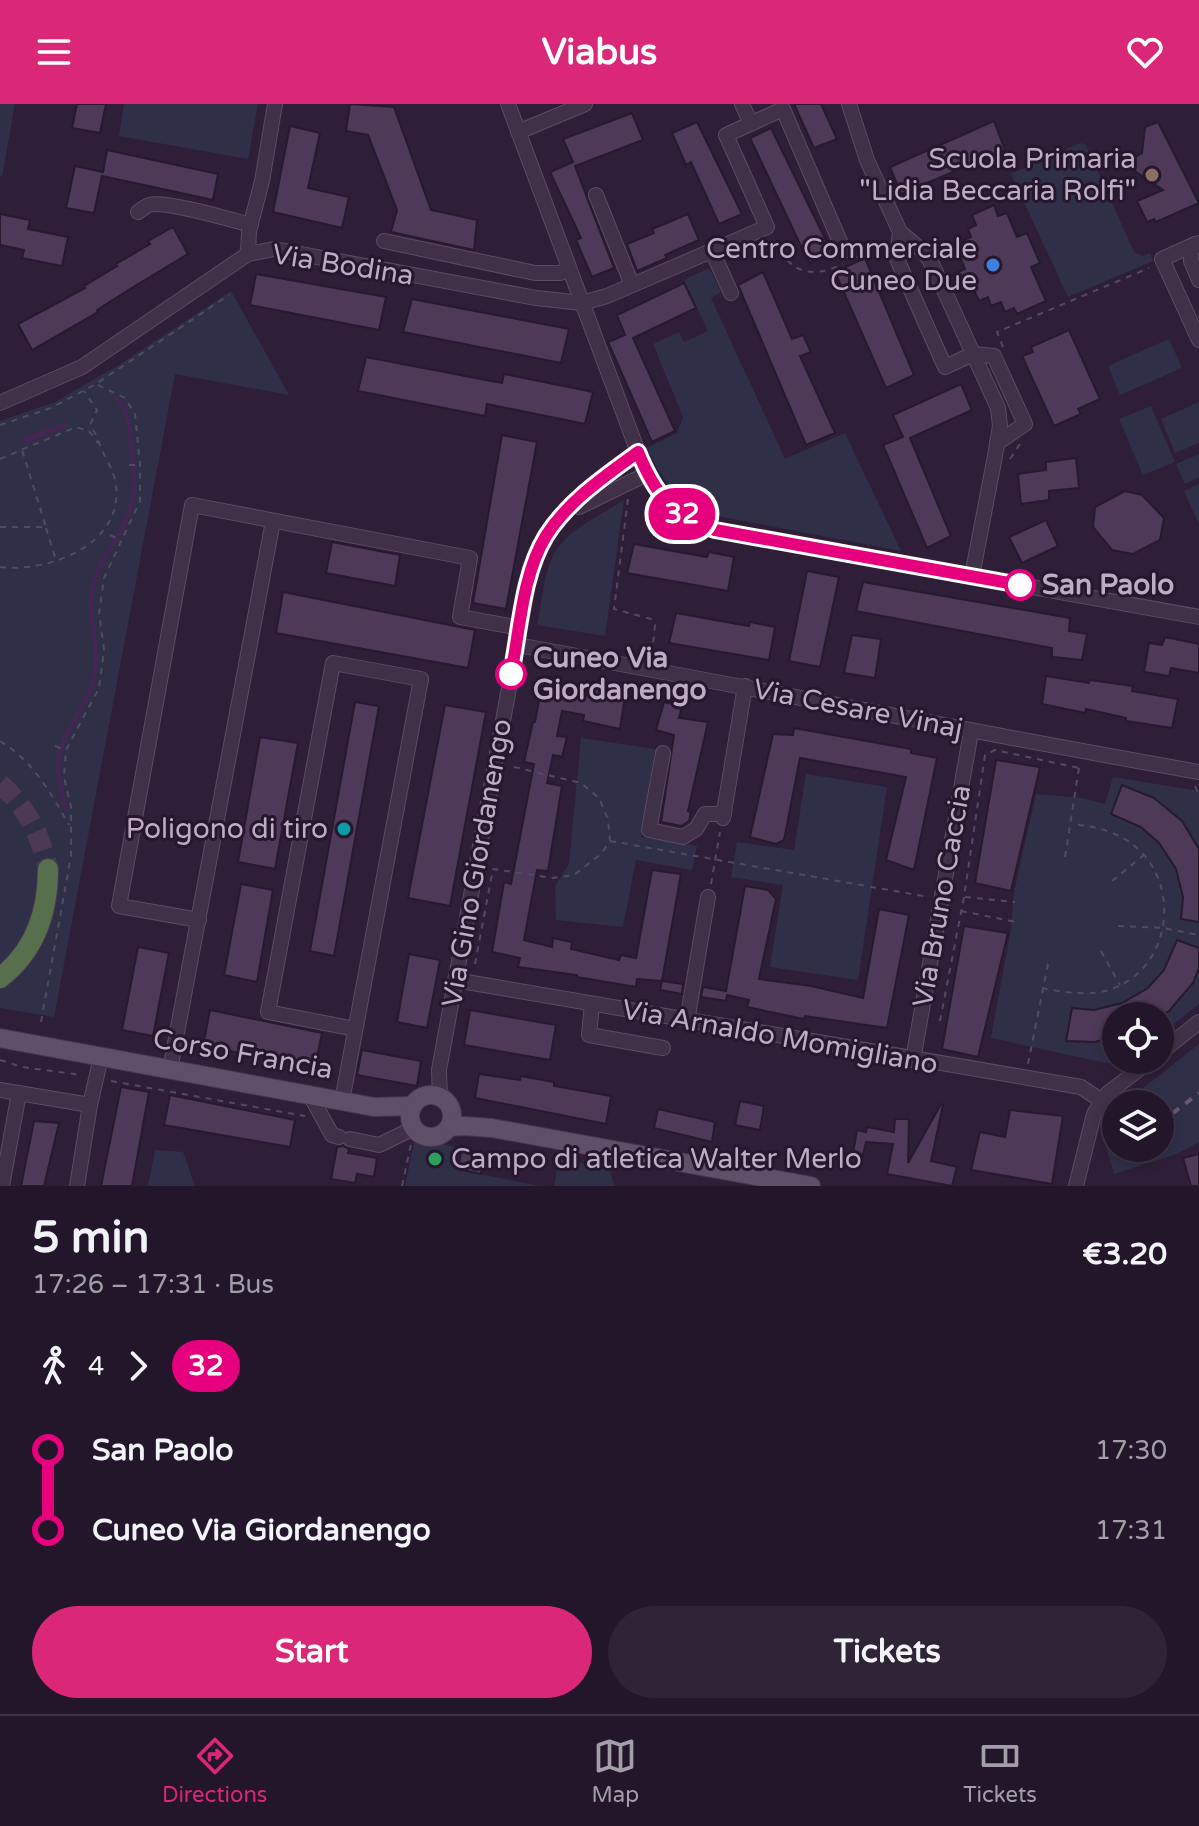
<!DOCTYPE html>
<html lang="en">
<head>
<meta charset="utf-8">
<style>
  body { margin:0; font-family:"Varela Round",sans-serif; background:#2f2336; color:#f1f3f6; height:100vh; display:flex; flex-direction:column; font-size:30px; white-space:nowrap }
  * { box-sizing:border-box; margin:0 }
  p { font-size:26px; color:#a39fa8 }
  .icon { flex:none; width:44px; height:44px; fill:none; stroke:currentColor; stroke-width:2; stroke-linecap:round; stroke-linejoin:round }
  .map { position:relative; height:1082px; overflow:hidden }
  .sheet { display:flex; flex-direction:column; background:#23162a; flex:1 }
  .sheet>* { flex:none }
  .badge { padding:0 16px; border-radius:26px; font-size:28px; line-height:52px }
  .tools { position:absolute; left:1102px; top:898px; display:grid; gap:16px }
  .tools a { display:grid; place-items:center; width:72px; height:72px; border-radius:50%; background:#23162a; box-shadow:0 4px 12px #0003,0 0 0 2px #403547; font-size:40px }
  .map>.badge { position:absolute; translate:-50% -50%; box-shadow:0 0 0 4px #fff }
  .legs { display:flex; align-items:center; gap:12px; height:88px; padding:0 32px; font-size:26px }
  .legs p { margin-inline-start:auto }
  .headline { display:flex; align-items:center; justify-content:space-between; height:136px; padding:0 32px }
  h1 { font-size:44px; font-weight:800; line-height:60px }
  .action { display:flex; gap:16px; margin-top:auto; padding:16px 32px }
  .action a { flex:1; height:92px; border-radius:48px; background:#db2777; color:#fff; font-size:32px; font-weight:800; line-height:92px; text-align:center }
  .action a+a { background:#2f2336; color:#f1f3f6 }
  ul { padding:0 32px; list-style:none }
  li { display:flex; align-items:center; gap:28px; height:80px; font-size:30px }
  li i { display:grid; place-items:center; width:12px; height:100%; margin:0 10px; background:currentColor }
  li i::after { content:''; width:20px; height:20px; margin:-10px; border:6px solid; border-radius:50%; background:#23162a }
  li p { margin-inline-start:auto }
  li:first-child i { background:linear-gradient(#0000 50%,currentColor 0) }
  li:last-child i { background:linear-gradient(currentColor 50%,#0000 0) }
  header { display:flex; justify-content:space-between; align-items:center; height:104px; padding:0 32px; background:#db2777; color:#fff; font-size:36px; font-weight:800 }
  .dock { display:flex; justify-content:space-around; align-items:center; height:112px; border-top:2px solid #403547; background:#23162a; font-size:22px; color:#a39fa8 }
  .dock a { display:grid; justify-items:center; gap:4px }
  .dock .selected { color:#db2777 }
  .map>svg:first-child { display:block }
</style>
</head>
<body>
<header><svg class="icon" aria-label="menu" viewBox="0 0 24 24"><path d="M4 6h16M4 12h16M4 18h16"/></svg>Viabus<svg class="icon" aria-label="heart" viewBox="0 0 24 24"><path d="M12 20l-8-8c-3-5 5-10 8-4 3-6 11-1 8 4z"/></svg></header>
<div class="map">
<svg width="1199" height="1082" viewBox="0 0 1199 1082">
  <rect width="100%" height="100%" fill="#2f1e38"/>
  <g fill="#2f3048">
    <path d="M0,0h15l-13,73 -2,-1z"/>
    <path d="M124,0h134l-10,55 -129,-23z"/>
    <path d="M1080,39l6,2 48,107 9,4 7,-3 3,8 -85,36 -57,-123z"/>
    <path d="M709,164l12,24 -10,6 74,161 60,-26 56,118 -194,-37c-31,-15 -46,-36 -60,-66l30,-15 6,-16 -30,-73 26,-12 5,10 24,-11 -24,-51z"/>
    <path d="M231,187l58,104 -114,-21 -121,643 -54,-9v-22c38,-26 53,-68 54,-113l-1,-5 -15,2c4,37 -9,74 -38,98v-547l55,-19 62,-36z"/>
    <path d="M1169,235l13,29 -62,27 -12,-29z"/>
    <path d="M1199,298v41l-24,10 -14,-34z"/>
    <path d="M1151,302l24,56 -32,13 -24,-56z"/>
    <path d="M1199,350v23l-14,7 -9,-20z"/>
    <path d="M1199,380v40l-15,-33z"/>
    <path d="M624,396l-19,136 -68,-11c5,-21 6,-47 15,-67 13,-28 48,-42 72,-58z"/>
    <path d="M581,634l74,11 -14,88 56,9 -5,24 -56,-10 -13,67 -67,-7 -1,-34 14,-22z"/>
    <path d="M806,670l81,13 -29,193 -88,-13 13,-82 -52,-8 6,-35 57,8z"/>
    <path d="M1113,673l86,14v213l-39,31v-19h-44v44h12l-8,6 -129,-28 20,-109 3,-37 22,-98 46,4 23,6z"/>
    <path d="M1199,940v98l-25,13 -60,19 -9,-31 7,-30 4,-3v38h44v-44h-37z"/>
    <path d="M415,1035l47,9 -3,22 81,16h-135z"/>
    <path d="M155,1046l28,2 12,34h-47z"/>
    <path d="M559,1055l50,10 6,17h-61z"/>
  </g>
  <path fill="#452653" d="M66,318l2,4 -45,19 -1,-7z"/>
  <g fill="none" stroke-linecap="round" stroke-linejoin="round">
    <path stroke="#452653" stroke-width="4" d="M66,706c-4,-18 -12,-41 -6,-60 8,-25 28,-46 34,-72 7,-30 -8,-61 -1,-92 7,-28 28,-50 37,-77 7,-23 3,-44 1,-67 -2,-18 -2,-32 -16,-45"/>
  </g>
  <g fill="#4e3958" stroke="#27192e" stroke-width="2">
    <path d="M77,0h29l-6,29 -28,-5z"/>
    <path d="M350,0l44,3 37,103 46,10 -3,30 -83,-18 6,-22 -29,-75 -22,-4z"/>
    <path d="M794,0h27l16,35 -23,9z"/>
    <path d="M632,9l11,27 -68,26 39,102 -22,9 -16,-37 5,-2 -31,-66 23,-10 -10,-23z"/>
    <path d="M994,17l11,29 -104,44 -11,-27z"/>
    <path d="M697,18l45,92 -23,10 -28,-62 -5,3 -14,-32z"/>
    <path d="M1158,18l41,81 -43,19 -2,-3 -7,3 -10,-21 26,-11 -27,-18 -5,-12 11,-7 3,-26z"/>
    <path d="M290,22l30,7 -12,55 41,9 -7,31 -69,-16z"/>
    <path d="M771,24l61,125 -23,10 -59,-125z"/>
    <path d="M107,46l111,24 -5,26 -111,-24 -8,37 -28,-5 9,-42 28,6z"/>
    <path d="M994,101l4,11 9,-3 10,24 10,-4 13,30 -9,4 15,34 -29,13 -3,-6 -9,4 -4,-10 -10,4 -3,-9 -9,4 -7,-16 -11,5 -7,-16 11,-5 -7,-17 9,-4 -3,-8 7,-3 -3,-8 8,-4 -4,-10z"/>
    <path d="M0,110l30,6 -2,9 40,8 -6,29 -40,-8 2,-8 -24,-5z"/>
    <path d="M688,110l11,26 -34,15 2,3 -30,13 -10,-27 27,-11 -2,-4z"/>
    <path d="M173,123l15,27 -58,35 -33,21 1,2 -66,38 -14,-26 67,-36 -1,-2 33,-20 -1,-2 34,-20 -2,-3z"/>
    <path d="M865,154l49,117 -28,13 -51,-116z"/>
    <path d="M763,168l29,67 11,-4 8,17 -11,4 35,77 -29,12 -68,-160z"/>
    <path d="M256,170l130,23 -7,33 -129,-25z"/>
    <path d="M684,179l12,25 -63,30 42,93 -23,11 -44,-100 17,-7 -8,-20z"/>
    <path d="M412,195l157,30 -8,34 -158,-31z"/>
    <path d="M1069,226l31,69 -22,10 3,5 -27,12 -32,-70 11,-4 -2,-5z"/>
    <path d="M366,253l136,26 2,-9 89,18 -8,32 -98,-20 -2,12 -127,-25z"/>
    <path d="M961,280l11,26 -62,28 41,98 -24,12 -44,-103 20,-8 -10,-22z"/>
    <path d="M502,331l35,7 -31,167 -33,-6z"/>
    <path d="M1076,354l3,30 -30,3v9l-28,4 -3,-30 28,-4v-8z"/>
    <path d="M1125,387l17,4 22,23 -4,22 -27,14 -21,-4 -19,-23 2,-20z"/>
    <path d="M1046,416l12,26 -36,17 -13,-26z"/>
    <path d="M332,438l68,13 -5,31 -69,-13z"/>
    <path d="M634,440l73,13 2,-5 25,5 -6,34 -101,-18z"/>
    <path d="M807,467l32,6 -19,90 -31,-6z"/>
    <path d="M863,478l207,36 -1,13 18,3 -5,26 -30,-3v-9l-196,-37z"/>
    <path d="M283,488l192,38 -7,38 -192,-35z"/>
    <path d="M676,509l73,13 1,-4 25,5 -6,33 -100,-17z"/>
    <path d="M852,531l29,4 -6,39 -31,-5z"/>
    <path d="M1165,533l34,7v29l-28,-5 -2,8 -25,-4 5,-29 13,2z"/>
    <path d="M1046,572l43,7 1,-3 43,6 -1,5 46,8 -6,29 -46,-7v-3l-40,-9 -1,4 -43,-9z"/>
    <path d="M592,580l34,6 -6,39 -37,-8 1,-6 -22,-4 -5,25 10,1 -5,20 -9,-2 -6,28 15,3 -14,85 -11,-1 -13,70 28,7 1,-9 19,4 -1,7 48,11 2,-5 15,3 16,-88 29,4 -19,107 -25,-2 -1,8 -59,-10v-2l-59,-8 2,-9 -28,-6 12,-70 7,2 23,-120 -10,-2 9,-40h2l6,-32 26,6 1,-5 21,4z"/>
    <path d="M355,598l24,4 -45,250 -24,-5z"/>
    <path d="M664,598l18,4 -3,12 29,4 -20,89 3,1 -2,9 -8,5 -20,-4 13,-87 -18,-5z"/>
    <path d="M445,601l41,7 -36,194 -42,-8z"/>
    <path d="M794,624l117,21v4l26,5 -23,112 -28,-10 20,-83 -106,-19 -16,82 -8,4 -26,-7 23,-103 20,1z"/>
    <path d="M260,633l38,6 -23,126 -37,-7z"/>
    <path d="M996,656l44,7 -29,124 -36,-8z"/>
    <path d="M1122,681l32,13 28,23 17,28v73l-18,-3 2,-22 -7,-28 -17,-26 -18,-16 -30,-13z"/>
    <path d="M241,780l32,6 -16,92 -33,-7z"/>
    <path d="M745,782l23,4 8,9 -17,80 52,7 52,12 16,-89 30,6 -22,113 -82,-12 -1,3 -57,-12 2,-7 -22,-5 -1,6 -25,-4 2,-10 23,4z"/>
    <path d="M964,822l44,7 -30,124 -36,-8z"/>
    <path d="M1177,836l22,8v20l-6,15 -24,28 -9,5h-44v20l-21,6 -29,-1 6,-33 22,2 28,-7 26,-15 16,-18z"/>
    <path d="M138,843l31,6 -16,83 -31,-6z"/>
    <path d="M409,850l31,6 -13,68 -30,-6z"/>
    <path d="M662,877l21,3 -1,10 -22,-4z"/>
    <path d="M210,906l112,23 -7,34 -112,-21z"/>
    <path d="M470,906l86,15 -6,35 -86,-15z"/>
    <path d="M362,946l59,11 -4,25 -60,-11z"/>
    <path d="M479,970l41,6 1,-4 33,6v4l57,10 -5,28 -131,-26z"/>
    <path d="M121,983l28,5 -17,94h-31z"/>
    <path d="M170,991l125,25 -5,27 -126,-22z"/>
    <path d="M740,997l24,5 -4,24 -25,-5z"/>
    <path d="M941,1000l2,1 -12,56 26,6 -5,19 -65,-12 6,-30 -27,-2 -3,13 -10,-2 4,-23 9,2 1,-5 27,5 1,-13h14l-1,44z"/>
    <path d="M658,1005l57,13 -3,20 -58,-14z"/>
    <path d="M1010,1006l53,6 -11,68 -81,-14 9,-38 25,5z"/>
    <path d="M34,1017l25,2 -15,63h-23z"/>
    <path d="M343,1042l6,3 -1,4 29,5 -3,19 -17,-3 -2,9 -24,-4 6,-32z"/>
    <path d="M462,1044l23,5 -4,21 -23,-5z"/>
    <path d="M1199,1050v32h-8l-8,-28z"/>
  </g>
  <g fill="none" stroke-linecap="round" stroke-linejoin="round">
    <path stroke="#4c3a54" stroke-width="20" stroke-dasharray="20 10" stroke-linecap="butt" d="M0,680c26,22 41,51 48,85"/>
    <defs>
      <g id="minor">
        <path d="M508,0l130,348c17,42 33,62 77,78l484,87"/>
        <path d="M742,0l5,11"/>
        <path d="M849,0l18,56 33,72 25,21 8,13 65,142 2,18 -5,30 -23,120"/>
        <path d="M518,28l67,-28"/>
        <path d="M596,91l36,90"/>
        <path d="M138,108c2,-1 9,-7 11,-7 15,-5 83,15 102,20"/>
        <path d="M900,128l-3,27 48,108 28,-13 21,2 31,68 -28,19"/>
        <path d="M384,137l151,32h25l9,-4"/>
        <path d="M1199,139l-8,7v11l8,19"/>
        <path d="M1195,140l-33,15 37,81"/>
        <path d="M712,147l19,42"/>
        <path d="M248,150l1,-23 13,-50 13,-77"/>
        <path d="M0,299l82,-36 166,-113 26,-5 262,49 46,5 25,-7 160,-69 -41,-92 57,-26 61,142"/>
        <path d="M579,403l68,-33"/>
        <path d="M517,541c227,41 454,87 682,127"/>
        <path d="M663,649l-14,77 34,7 13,-8 9,-15h19"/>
        <path d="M723,714l22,-132"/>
        <path d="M199,816l-80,-14 73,-401 278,53 -10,59 60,11"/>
        <path d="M455,876l626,107 21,14"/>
        <path d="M592,900l-3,31 74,13"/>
        <path d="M687,917l21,-124"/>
        <path d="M1160,949l39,-31"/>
        <path d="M913,956l58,-328"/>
        <path d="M170,966l103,-549"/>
        <path d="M0,986l90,15"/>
        <path d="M310,991l22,40 7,2"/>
        <path d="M440,993l-1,-27 81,-442c5,-25 7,-51 17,-74 19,-45 63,-74 101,-102"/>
        <path d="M342,997l79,-422 -88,-16 -65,349 87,17"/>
        <path d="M350,1035l29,6 35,-17"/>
        <path d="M2,1082l17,-93"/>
        <path d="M77,1082l13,-81 11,-48"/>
        <path d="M1076,1082l18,-72 14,-21 43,-33"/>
      </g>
      <g id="major">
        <path d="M0,934l374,69 39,-1"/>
        <circle cx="431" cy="1012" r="21"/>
        <path d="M449,1023l15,-1 28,2 319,58"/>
      </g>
      <path id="highway" d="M0,874c35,-27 48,-66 48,-109"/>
    </defs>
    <use href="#minor" stroke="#5c4c63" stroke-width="16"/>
    <use href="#major" stroke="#47384e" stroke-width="20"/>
    <use href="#highway" stroke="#48394f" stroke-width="22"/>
    <g stroke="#514a64" stroke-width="2" stroke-dasharray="6 6" stroke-linecap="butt">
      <path d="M774,136c16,32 35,40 69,24"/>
      <path d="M856,153l14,-7 2,6 10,-4"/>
      <path d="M1003,243l-6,-15 152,-64"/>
      <path d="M0,321l51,-17 45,-24 133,-89"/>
      <path d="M0,355l76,-32 13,4 9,12"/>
      <path d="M1010,355l10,-15"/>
      <path d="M129,361h9"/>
      <path d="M628,395l-14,110 37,10 4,6 -3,29"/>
      <path d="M0,423h46l-24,-77"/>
      <path d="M46,424l10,32"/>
      <path d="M110,431l10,5"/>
      <path d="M0,463c50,6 128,-24 115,-87 -2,-10 -8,-19 -12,-28 -4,-8 -5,-15 -10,-22l-2,-7 6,-13 -13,-19"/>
      <path d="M0,637c34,21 50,51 69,84"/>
      <path d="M55,642l10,4"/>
      <path d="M1195,682l4,8"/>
      <path d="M610,737l319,56"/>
      <path d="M1065,753l14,-89"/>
      <path d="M1112,777l32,-26"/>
      <path d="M711,780l9,-52"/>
      <path d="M965,793l50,5"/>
      <path d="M961,807l55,11"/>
      <path d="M1118,822l45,2 36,7"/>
      <path d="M1101,847l19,34"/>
      <path d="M475,860l18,-95 60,9 21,-3 27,-21 9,-13 -2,-22 -9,-21 -18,-15 -71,-17"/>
      <path d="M1042,884c26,5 54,10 79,-3 48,-24 57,-93 22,-131 -19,-21 -44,-27 -71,-30"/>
      <path d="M940,917l24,-124 21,-142 10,-5 84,18"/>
      <path d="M41,918l30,-166v-49l-7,-30 2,-27 33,-62 5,-38 -5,-37 5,-35 36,-77v-37l-5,-50 -10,-16 -29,-14"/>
      <path d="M0,956l22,7 59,8"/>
      <path d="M1028,960l21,-105"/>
      <path d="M111,977l194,35"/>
      <path d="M423,1035l17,2"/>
      <path d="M402,1082l9,-42"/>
    </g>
    <use href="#minor" stroke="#413148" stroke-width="14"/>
    <use href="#major" stroke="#604f69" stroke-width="18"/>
    <use href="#highway" stroke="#586f4e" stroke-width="20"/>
    <path stroke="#6a5773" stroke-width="4" stroke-dasharray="8 8" stroke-linecap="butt" d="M1160,1019l39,-30"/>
  </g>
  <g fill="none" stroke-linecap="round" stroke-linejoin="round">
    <defs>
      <path id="line-1" d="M511,570c9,-44 11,-99 35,-138 22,-35 59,-60 92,-84 17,42 33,62 77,78l305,55"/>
    </defs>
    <use href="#line-1" stroke="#fff" stroke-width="18"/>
    <use href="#line-1" stroke="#e6007e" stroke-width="12"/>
  </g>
  <circle fill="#8d6e63" stroke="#25172c" stroke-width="3" cx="1152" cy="71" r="8"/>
  <circle fill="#3f7fe0" stroke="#25172c" stroke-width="3" cx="993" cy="161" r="8"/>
  <g fill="#fff" stroke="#e6007e" stroke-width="4">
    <circle cx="1020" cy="481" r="14"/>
    <circle cx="511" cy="570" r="14"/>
  </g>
  <circle fill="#0f9aa8" stroke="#25172c" stroke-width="3" cx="344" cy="725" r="8"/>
  <circle fill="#2e9e5b" stroke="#25172c" stroke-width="3" cx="435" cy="1055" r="8"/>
  <g text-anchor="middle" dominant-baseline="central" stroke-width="6" stroke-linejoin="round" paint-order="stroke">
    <g font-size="28" fill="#beabc5" stroke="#25172c" text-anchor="end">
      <text x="1136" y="55">Scuola Primaria<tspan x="1136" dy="32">"Lidia Beccaria Rolfi"</tspan></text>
      <text x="977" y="145">Centro Commerciale<tspan x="977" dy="32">Cuneo Due</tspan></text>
      <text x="328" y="725">Poligono di tiro</text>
      <text x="451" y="1055" text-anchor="start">Campo di atletica Walter Merlo</text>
    </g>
    <g font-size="28" fill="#beabc5" stroke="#25172c">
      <text transform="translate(343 161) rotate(9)">Via Bodina</text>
      <text transform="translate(858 605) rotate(11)">Via Cesare Vinaj</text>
      <text transform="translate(477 759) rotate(-80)">Via Gino Giordanengo</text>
      <text transform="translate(942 792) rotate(-80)">Via Bruno Caccia</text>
      <text transform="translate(780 933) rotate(10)">Via Arnaldo Momigliano</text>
      <text transform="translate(243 950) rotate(10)">Corso Francia</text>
    </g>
    <g font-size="28" font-weight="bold" fill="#beabc5" stroke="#25172c" text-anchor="start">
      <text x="1042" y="481">San Paolo</text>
      <text x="533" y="554">Cuneo Via<tspan x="533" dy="32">Giordanengo</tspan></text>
    </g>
  </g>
</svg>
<div class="tools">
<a><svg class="icon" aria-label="locate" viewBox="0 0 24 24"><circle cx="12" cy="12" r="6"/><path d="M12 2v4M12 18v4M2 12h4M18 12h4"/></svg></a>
<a><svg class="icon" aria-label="layers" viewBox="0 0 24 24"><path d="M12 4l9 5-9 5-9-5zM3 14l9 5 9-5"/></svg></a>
</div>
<b class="badge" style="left:682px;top:410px;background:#e6007e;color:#fff">32</b>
</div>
<section class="sheet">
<div class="headline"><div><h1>5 min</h1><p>17:26 – 17:31 · Bus</p></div><b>€3.20</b></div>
<div class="legs"><svg class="icon" aria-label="walk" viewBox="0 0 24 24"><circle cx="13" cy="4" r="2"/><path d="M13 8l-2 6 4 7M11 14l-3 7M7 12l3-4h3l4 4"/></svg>4<svg class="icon" aria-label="forward" viewBox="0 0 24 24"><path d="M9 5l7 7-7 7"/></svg><b class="badge" style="background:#e6007e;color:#fff">32</b></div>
<ul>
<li><i style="color:#e6007e"></i><b>San Paolo</b><p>17:30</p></li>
<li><i style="color:#e6007e"></i><b>Cuneo Via Giordanengo</b><p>17:31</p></li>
</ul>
<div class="action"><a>Start</a><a>Tickets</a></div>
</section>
<nav class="dock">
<a class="selected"><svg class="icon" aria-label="directions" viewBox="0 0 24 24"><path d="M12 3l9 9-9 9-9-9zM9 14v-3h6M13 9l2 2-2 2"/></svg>Directions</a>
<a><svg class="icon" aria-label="map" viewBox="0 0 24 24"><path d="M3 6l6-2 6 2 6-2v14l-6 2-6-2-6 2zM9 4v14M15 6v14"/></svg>Map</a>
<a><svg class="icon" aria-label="tickets" viewBox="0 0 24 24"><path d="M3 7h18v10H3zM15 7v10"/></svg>Tickets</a>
</nav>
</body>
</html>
